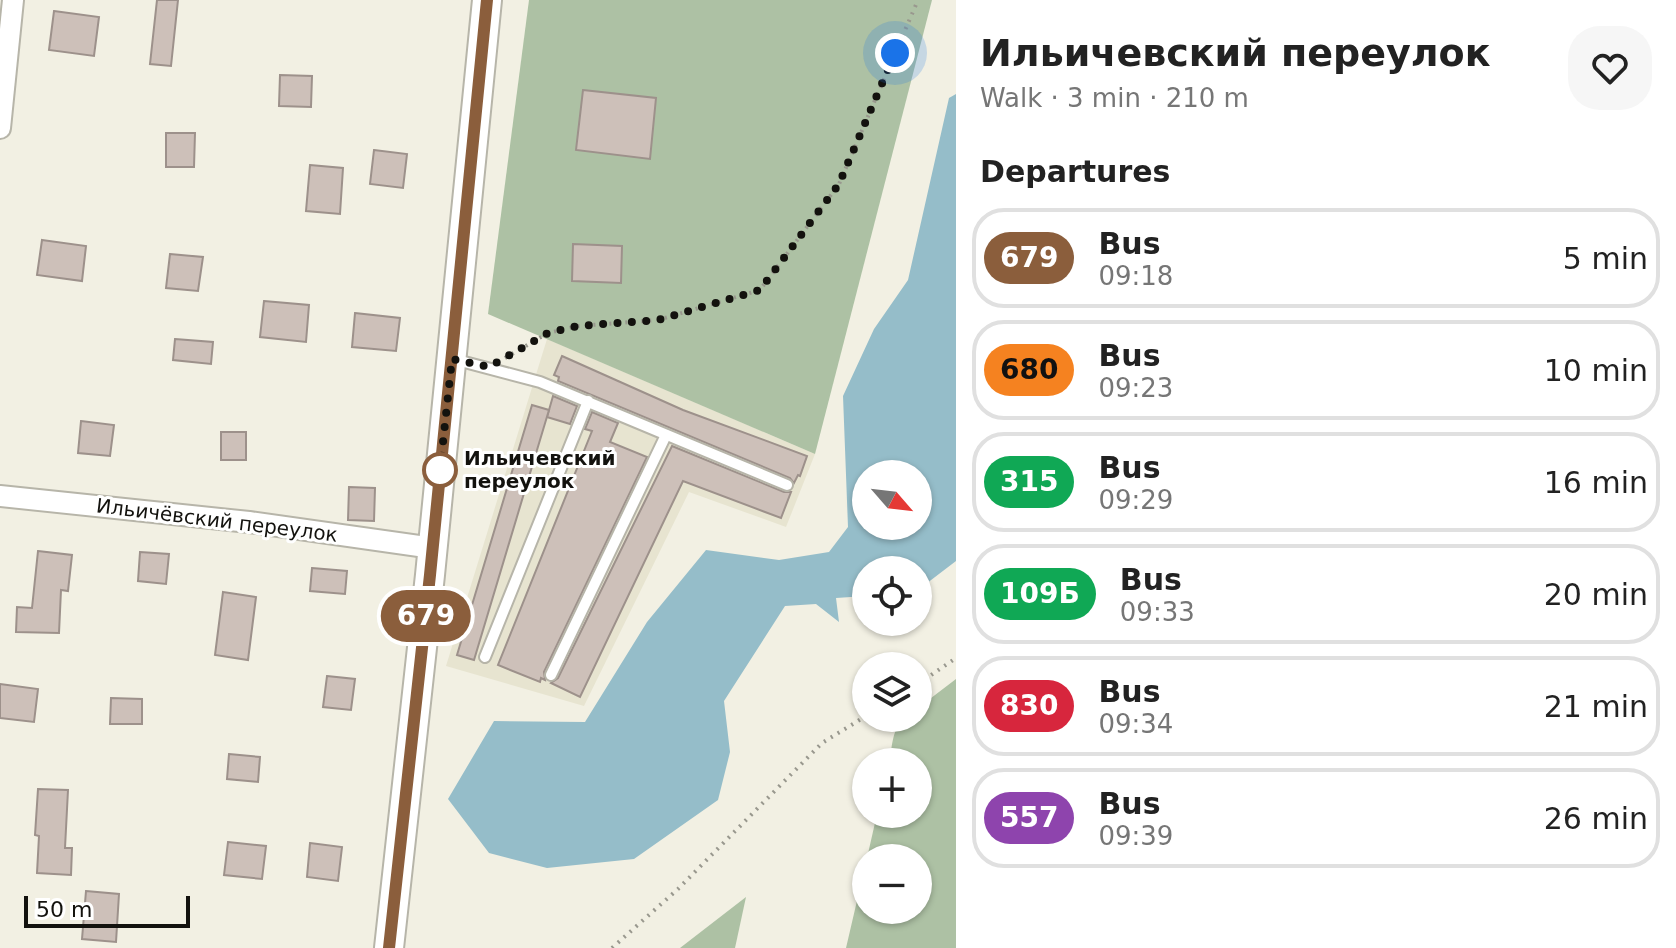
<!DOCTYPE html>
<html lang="en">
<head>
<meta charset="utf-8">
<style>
  body { margin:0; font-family:"DejaVu Sans",sans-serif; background:#f6f6f6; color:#222; height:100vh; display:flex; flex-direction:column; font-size:30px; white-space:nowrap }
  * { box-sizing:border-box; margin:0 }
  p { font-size:26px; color:#767676 }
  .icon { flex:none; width:44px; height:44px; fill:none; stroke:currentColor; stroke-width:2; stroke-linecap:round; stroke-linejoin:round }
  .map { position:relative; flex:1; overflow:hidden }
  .drawer { display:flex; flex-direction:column; background:#fff; width:720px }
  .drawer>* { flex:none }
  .badge { padding:0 16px; border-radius:26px; font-size:28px; line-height:52px }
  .needle { width:52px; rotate:118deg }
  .buttons { position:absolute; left:852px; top:460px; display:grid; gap:16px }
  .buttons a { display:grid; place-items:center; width:80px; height:80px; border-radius:50%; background:#fff; box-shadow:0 2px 6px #0004; font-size:40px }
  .scale { position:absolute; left:24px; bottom:20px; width:166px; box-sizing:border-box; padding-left:8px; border:4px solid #13120e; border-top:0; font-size:22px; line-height:28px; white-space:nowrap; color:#13120e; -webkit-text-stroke:6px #fff; paint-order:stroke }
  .you { position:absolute; width:40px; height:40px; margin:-20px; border:6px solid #fff; border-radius:50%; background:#1a73e8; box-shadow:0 0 0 12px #1a73e833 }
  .map>.badge { position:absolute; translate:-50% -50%; box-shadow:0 0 0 4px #fff }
  h2 { padding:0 24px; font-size:30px; line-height:72px }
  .round { display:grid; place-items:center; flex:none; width:84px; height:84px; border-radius:32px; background:#f6f6f6 }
  .summary { display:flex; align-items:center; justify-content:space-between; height:136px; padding:0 24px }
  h1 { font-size:38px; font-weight:600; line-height:60px }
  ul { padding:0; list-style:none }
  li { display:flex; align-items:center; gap:24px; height:100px; margin:0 16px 12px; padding:0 8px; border:4px solid #e0e0e0; border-radius:32px }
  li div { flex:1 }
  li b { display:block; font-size:30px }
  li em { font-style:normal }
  li .badge { min-width:88px; font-weight:700; text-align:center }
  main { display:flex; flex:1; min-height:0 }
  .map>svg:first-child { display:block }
</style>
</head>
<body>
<main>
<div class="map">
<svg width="956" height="948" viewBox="0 0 956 948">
  <rect width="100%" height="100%" fill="#f2f0e3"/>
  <path fill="#e7e4d0" d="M547,339l268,115 -29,73 -97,-35 -105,214 -138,-40z"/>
  <g fill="#adc1a4">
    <path d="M529,0h403l-117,454 -327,-140z"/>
    <path d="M956,679v269h-110l20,-86v48h52v-52h-51l10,-44h41v-52h-29c5,-22 2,-44 29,-44v-10z"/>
    <path d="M746,897l-11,51h-55z"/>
  </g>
  <path fill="#95bdc9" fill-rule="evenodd" d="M956,94v467l-38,29v-20h-52v26l-30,2 3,24 -23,-18 -31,2 -61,95 6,51 -12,48 -84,59 -87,9 -58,-15 -41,-54 46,-78 91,1 62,-100 59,-72 73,10 50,-8 19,-25 -5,-131 31,-67 34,-49 41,-182zM866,474h52v52h-52z"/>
  <g fill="#cdc0b9" stroke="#9d918b" stroke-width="2">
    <path d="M157,0h21l-7,66 -21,-2z"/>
    <path d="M54,11l45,6 -5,39 -45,-6z"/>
    <path d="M280,75l32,1 -1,31 -32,-1z"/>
    <path d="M583,90l73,8 -6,61 -74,-9z"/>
    <path d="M166,133h29l-1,34h-28z"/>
    <path d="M374,150l33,4 -4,34 -33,-4z"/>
    <path d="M310,165l33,3 -3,46 -34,-3z"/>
    <path d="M42,240l44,6 -4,35 -45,-6z"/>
    <path d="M573,244l49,2 -1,37 -49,-2z"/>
    <path d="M170,254l33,3 -5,34 -32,-3z"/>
    <path d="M264,301l45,4 -3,37 -46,-5z"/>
    <path d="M355,313l45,5 -4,33 -44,-4z"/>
    <path d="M175,339l38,3 -2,22 -38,-4z"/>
    <path d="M562,356l121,54 124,46 -7,20 -2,-1 -4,8 -4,-5 -232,-97 1,-4 -5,-2z"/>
    <path d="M553,396l24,10 -7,18 -23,-7z"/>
    <path d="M532,405l17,5 -75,250 -17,-5z"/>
    <path d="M592,412l26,11 -8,19 37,15 -103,215 1,8 -4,-2 -1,4 -42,-17 94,-234 -7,-2z"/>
    <path d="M81,421l33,4 -4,31 -32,-3z"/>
    <rect x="221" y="432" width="25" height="28"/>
    <path d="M672,446l112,46h7l-10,26 -98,-37 -103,216 -29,-14 7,-5z"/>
    <path d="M349,487l26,1 -1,33 -26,-1z"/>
    <path d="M38,551l34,4 -4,36 -7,-1 -2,43 -43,-1 1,-25 15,1z"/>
    <path d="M140,552l29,2 -3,30 -28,-3z"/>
    <path d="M312,568l35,3 -2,23 -35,-3z"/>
    <path d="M223,592l33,5 -8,63 -33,-5z"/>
    <path d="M327,676l28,3 -4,31 -28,-3z"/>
    <path d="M0,684l38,5 -4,33 -34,-4z"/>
    <path d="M111,698l31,1v25h-32z"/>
    <path d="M229,754l31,3 -2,25 -31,-3z"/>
    <path d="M38,789l30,1 -3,58h7l-1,27 -34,-2 2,-37 -4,-1z"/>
    <path d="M228,842l38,4 -4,33 -38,-4z"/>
    <path d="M310,843l32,4 -4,34 -31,-4z"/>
    <path d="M86,891l33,3 -3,48 -34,-3z"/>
  </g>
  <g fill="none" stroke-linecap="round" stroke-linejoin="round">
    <defs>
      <g id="service">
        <path d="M453,359l87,23 247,103"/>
        <path d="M485,657l103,-256"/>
        <path d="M551,675l115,-240"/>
      </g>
      <g id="minor">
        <path d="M0,128l13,-128"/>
        <path d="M0,496l249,26 184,26"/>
      </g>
      <path id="secondary" d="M389,948l41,-373 57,-575"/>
    </defs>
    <use href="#service" stroke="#b7b5a9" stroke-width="14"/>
    <use href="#minor" stroke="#b7b5a9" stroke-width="24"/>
    <use href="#secondary" stroke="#b7b5a9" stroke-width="32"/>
    <g stroke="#99988e" stroke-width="4" stroke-dasharray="2 6" stroke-linecap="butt">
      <path d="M505,358l43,-25 30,-7 80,-6 102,-30 79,-106 79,-184"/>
      <path d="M918,684l38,-26"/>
      <path d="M612,948l66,-59 144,-146 44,-27"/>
    </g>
    <use href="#service" stroke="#fff" stroke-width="10"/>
    <use href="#minor" stroke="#fff" stroke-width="20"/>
    <use href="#secondary" stroke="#fff" stroke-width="28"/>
  </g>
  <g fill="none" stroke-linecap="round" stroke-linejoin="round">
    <defs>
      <path id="line" d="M389,948l41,-373 57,-575"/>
    </defs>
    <use href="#line" stroke="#fff" stroke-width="18"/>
    <use href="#line" stroke="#8b5e3c" stroke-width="12"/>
    <path stroke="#13120e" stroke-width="8" stroke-dasharray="0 14.4" d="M440,470l12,-111 37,8 59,-34 30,-7 80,-6 102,-30 79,-106 56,-131"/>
  </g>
  <circle fill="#fff" stroke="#8b5e3c" stroke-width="4" cx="440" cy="470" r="16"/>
  <g text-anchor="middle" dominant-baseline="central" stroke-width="6" stroke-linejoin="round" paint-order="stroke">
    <g font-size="20" font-weight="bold" fill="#13120e" stroke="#fff" text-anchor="start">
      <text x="464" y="458">Ильичевский<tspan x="464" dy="23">переулок</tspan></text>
    </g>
    <g font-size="20" fill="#13120e" stroke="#fff">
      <text transform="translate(217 520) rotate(7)">Ильичёвский переулок</text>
    </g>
  </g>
</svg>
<div class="buttons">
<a><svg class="needle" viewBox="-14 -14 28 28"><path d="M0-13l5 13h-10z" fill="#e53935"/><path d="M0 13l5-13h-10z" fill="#767676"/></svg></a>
<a><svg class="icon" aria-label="locate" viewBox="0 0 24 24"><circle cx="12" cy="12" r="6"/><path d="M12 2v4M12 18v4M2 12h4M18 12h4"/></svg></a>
<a><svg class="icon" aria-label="layers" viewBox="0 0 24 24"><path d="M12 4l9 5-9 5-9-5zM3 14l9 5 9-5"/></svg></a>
<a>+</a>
<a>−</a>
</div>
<div class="scale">50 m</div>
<div class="you" style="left:895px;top:53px"></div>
<b class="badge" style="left:426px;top:616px;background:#8b5e3c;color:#fff">679</b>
</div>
<section class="drawer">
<div class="summary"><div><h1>Ильичевский переулок</h1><p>Walk · 3 min · 210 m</p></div><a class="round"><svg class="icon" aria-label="heart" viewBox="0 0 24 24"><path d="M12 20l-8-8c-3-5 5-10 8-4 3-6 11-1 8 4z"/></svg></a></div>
<h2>Departures</h2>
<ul>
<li><span class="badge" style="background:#8b5e3c;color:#fff">679</span><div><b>Bus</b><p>09:18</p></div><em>5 min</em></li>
<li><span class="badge" style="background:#f58220;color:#111">680</span><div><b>Bus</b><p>09:23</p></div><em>10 min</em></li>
<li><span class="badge" style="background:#10a855;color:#fff">315</span><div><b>Bus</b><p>09:29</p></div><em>16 min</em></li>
<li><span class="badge" style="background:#10a855;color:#fff">109Б</span><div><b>Bus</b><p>09:33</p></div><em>20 min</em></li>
<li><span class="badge" style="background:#d7263d;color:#fff">830</span><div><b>Bus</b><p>09:34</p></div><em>21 min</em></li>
<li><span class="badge" style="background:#8e44ad;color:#fff">557</span><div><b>Bus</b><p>09:39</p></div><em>26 min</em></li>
</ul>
</section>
</main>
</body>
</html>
